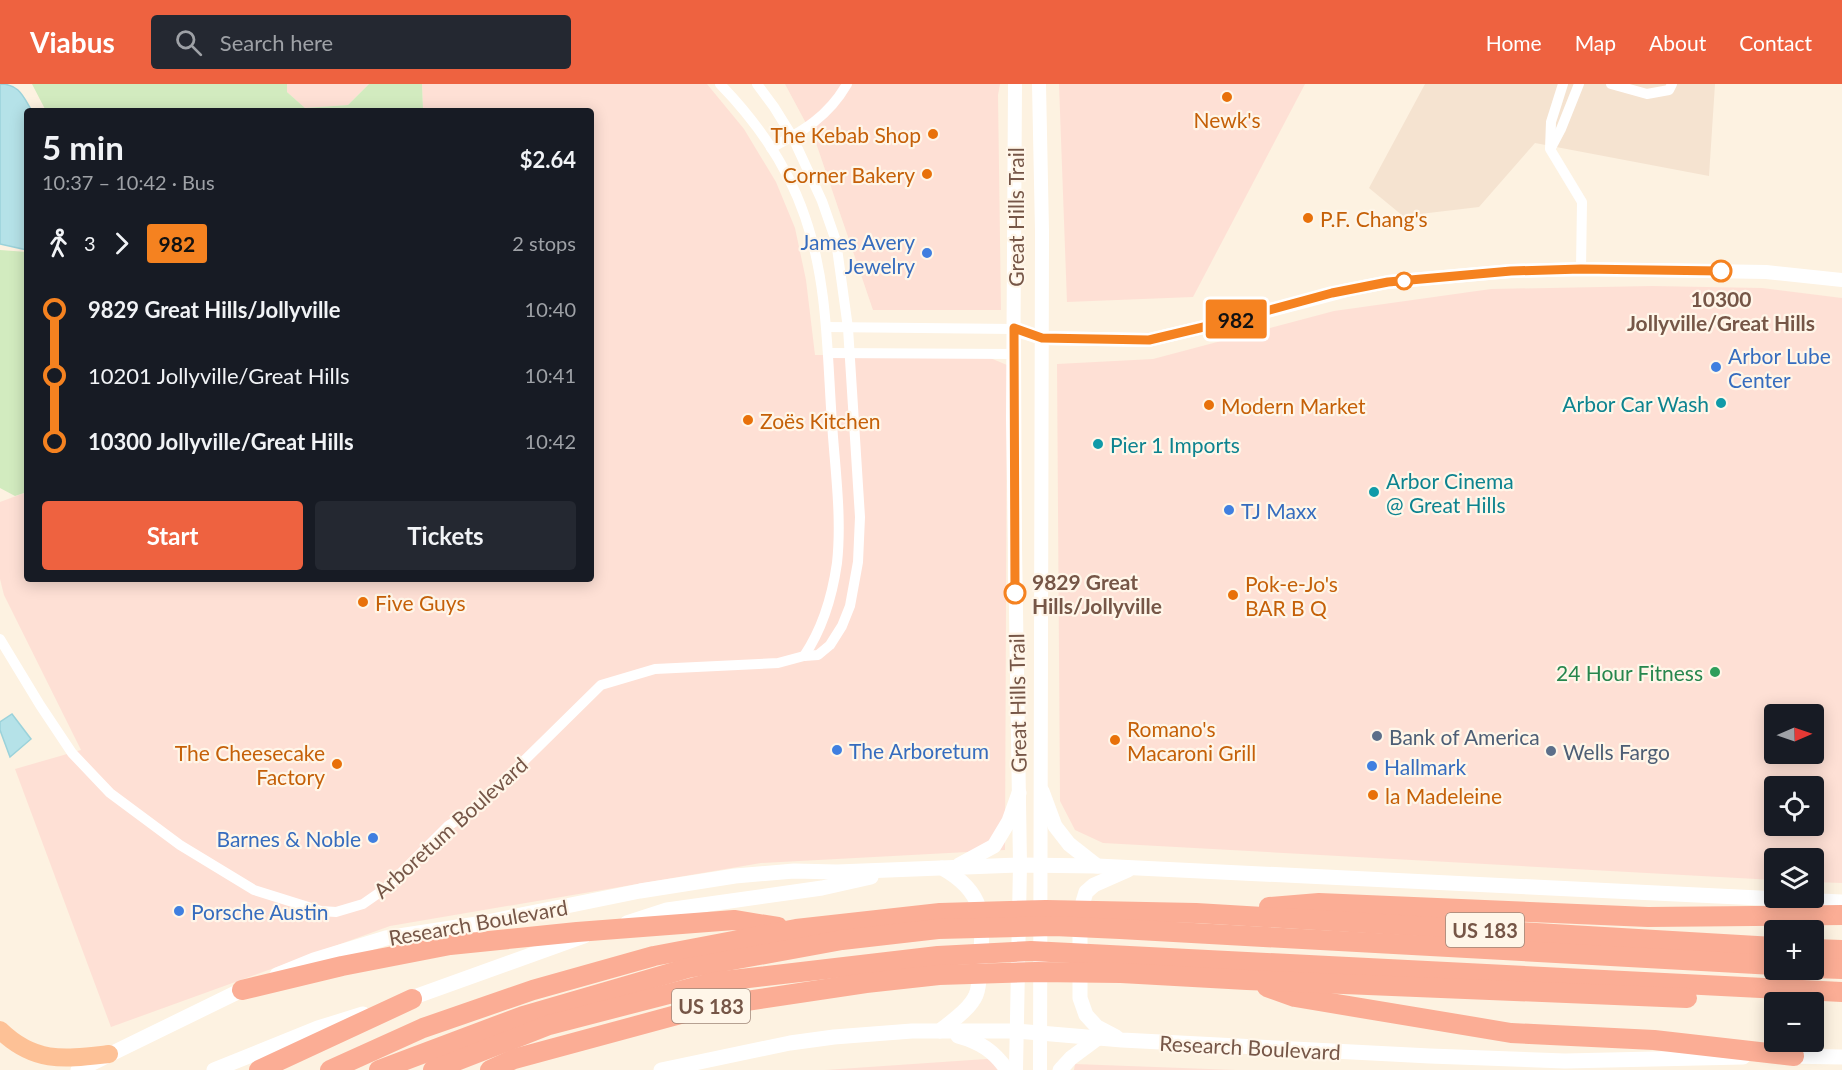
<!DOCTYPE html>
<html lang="en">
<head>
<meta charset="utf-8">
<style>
  body { margin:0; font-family:Lato,sans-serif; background:#242831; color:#f1f3f6; height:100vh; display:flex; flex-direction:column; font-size:22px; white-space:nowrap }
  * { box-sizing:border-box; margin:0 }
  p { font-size:20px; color:#9ea1a6 }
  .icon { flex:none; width:33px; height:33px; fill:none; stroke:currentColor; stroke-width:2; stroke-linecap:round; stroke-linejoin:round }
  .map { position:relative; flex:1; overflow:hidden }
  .sheet { position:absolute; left:24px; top:24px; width:570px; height:474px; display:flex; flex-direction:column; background:#171b24; border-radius:6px; box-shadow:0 3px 15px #0003 }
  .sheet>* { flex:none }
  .badge { padding:0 12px; border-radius:4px; font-size:21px; line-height:39px }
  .needle { width:39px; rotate:88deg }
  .controls { position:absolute; left:1764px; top:620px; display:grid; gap:12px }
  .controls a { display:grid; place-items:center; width:60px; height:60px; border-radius:6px; background:#171b24; box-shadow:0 3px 15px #0003; font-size:30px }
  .map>.badge { position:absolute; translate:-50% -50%; box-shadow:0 0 0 3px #fff }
  .legs { display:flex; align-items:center; gap:9px; height:66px; padding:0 18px; font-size:20px }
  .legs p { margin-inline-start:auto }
  .head { display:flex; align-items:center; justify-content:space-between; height:102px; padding:0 18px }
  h1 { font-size:33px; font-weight:700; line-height:45px }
  .cta { display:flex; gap:12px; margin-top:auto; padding:12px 18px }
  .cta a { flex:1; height:69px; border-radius:6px; background:#ee6240; color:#fff; font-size:24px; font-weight:700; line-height:69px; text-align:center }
  .cta a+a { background:#242831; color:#f1f3f6 }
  ul { padding:0 18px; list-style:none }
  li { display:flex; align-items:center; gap:21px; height:66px; font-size:22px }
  li i { display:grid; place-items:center; width:9px; height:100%; margin:0 8px; background:currentColor }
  li i::after { content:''; width:15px; height:15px; margin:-8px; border:4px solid; border-radius:50%; background:#171b24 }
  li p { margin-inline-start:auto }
  li:first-child i { background:linear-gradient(#0000 50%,currentColor 0) }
  li:last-child i { background:linear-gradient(currentColor 50%,#0000 0) }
  header { display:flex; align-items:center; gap:36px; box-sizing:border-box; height:84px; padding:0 30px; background:#ee6240; color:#fff }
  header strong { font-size:28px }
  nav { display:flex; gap:33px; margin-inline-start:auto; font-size:21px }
  .search { width:420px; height:54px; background:#242831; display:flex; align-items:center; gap:15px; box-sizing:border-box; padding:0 21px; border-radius:6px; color:#9ea1a6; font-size:22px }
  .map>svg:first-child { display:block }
</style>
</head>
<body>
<header>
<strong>Viabus</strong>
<div class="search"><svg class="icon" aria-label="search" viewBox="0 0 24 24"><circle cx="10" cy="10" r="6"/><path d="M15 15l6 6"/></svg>Search here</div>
<nav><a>Home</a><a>Map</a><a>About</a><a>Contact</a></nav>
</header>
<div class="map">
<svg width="1842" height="986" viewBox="0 0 1842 986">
  <rect width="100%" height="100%" fill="#fdf2e1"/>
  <path fill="#f5e3d0" d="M1425,0h290l-6,92 -174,-33 -56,64 -76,9 -34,-28z"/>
  <g fill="#fee0d5" fill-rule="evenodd">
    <path d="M287,0h82l-21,21 -43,3 -18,-16z"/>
    <path d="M422,0h285l37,45 32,53 19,46 11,52 9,75h168l24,10 -2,485 -244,13 -371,63 -279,101 -96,-258 66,-19 -77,-155 -4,-16v-77l27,-10v87h564v-468h-139l-29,-2z"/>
    <path d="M785,0h215l-2,11 3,215h-128l-58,-170z"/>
    <path d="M1059,0h246l-112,213 -126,5z"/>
    <path d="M1652,202l110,2 80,10v585l-28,-1v-24h-40v22l-671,-37 -28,-13 -15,-29 -3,-437 96,-5 181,-48 157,-22zM1774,630h40v39h-40zM1774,702h40v39h-40z"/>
    <path d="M1001,974v12h-176z"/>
    <path d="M1075,980l161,6h-162z"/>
  </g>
  <g fill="#d2ebbf">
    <path d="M32,0h255v8l18,16 43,-3 21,-21h53l1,25 29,2h-406z"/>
    <path d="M0,166l27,2v240l-12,4 -15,-8z"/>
  </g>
  <g fill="#b5e2e8" stroke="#9bd2da" stroke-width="1.5">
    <path d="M0,0c19,0 23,12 32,27h-5v139l-27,-6z"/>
    <path d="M12,630l19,25 -21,18 -10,-27v-8z"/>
  </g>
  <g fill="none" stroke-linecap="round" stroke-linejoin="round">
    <g stroke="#fff" stroke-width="10">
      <path d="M720,0c36,37 68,83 85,133 23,66 22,136 27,206 3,46 10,94 5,140 -5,35 -14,65 -33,93"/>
      <path d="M1563,0l-12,38 -1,27 32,53 -1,67"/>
      <path d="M1611,0l36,10 22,-4 3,-6"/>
      <path d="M1552,62l9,-17 18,-45"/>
      <path d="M771,64c32,-17 57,-31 76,-64"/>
      <path d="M826,243l188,2"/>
      <path d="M828,269l186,1"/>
      <path d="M0,555l40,66 32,48 38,40 70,52 74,45 67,21 15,1 27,-8 23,-16 62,-62 29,-19 124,-122 54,-16 123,-6 26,-7 14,-1 12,-10 12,-19 8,-20 8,-44 2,-45 -12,-189 -12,-87 -14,-40 -30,-65 -18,-29 -17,-23"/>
    </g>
    <g stroke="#fff" stroke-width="14">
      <path d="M1015,0l-2,335 7,446 -4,205"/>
      <path d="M1039,0l3,147 -2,839"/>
      <path d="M1014,245l28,9 107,2 84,-20 114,-30 41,-8 123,-11 70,-2 185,3 76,8"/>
    </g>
    <g stroke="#fff" stroke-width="15">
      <path d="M1042,707l13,35 14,18 28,22"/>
      <path d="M959,781l35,-19 15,-25 10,-28"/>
      <path d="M627,839l40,-13 155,-22 49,-11"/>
      <path d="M277,891l37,-15 72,-22 91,-14 163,-33 95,-15 59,-5 43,1 183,-7 77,1 745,36"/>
      <path d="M403,917l181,-65"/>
      <path d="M940,947c12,-10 30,-22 36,-36 4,-9 3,-23 4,-33 4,-45 5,-70 -38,-94"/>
      <path d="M958,952c22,6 36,15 49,34"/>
      <path d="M1116,953l-19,-10 -11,-12 -6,-17v-86l6,-20 8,-7 34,-15"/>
      <path d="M1785,972l57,1"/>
      <path d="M78,986l174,-85"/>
      <path d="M214,986l104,-42 45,-14"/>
      <path d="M661,986l129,-27 44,-6 78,-6h104l106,9 308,16 135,5 178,-4"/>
      <path d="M1060,986l11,-12 27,-20"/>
    </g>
    <path stroke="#fdc196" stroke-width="18" d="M0,946c35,34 65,29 109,24"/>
    <g stroke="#fbad95" stroke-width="20">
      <path d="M1269,823l50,-4 329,14 194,-2"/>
      <path d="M1814,865l28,1"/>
      <path d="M1814,884l28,1"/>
      <path d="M1267,903l28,10 216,36 143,7 140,16"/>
      <path d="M242,906l100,-24 108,-21 127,-13 157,-12 44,7"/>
      <path d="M259,986l153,-71"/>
      <path d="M330,986l93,-42 110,-38 121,-34 142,-27 144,-16 106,-3 150,3 578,34"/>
      <path d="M379,986l144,-54 165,-48 154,-28 96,-11 116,-3 66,3 654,36"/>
      <path d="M433,986l116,-45 166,-43 223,-26 93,-5 811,41"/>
      <path d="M490,986l24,-11 192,-52 160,-24 73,-8 97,-3 85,1 126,7 440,18"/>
    </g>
  </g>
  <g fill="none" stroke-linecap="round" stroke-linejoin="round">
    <defs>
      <path id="line-1" d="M1015,509l-1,-265 28,10 107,2 84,-20 99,-27 56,-11 123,-11 70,-2 140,2"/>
    </defs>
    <use href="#line-1" stroke="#fff" stroke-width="14"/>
    <use href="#line-1" stroke="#f58220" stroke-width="9"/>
  </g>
  <g fill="#e8710a" stroke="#fff6e9" stroke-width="2">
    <circle cx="1227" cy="13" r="6"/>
    <circle cx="933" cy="50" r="6"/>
    <circle cx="927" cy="90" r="6"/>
    <circle cx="1308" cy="134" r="6"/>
    <circle cx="1209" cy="321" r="6"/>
    <circle cx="748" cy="336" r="6"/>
    <circle cx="1233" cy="511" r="6"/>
    <circle cx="363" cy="518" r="6"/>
    <circle cx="1115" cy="656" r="6"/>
    <circle cx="337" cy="680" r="6"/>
    <circle cx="1373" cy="711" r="6"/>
  </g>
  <g fill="#3f7fe0" stroke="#fff6e9" stroke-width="2">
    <circle cx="927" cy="169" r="6"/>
    <circle cx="1716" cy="283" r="6"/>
    <circle cx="1229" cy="426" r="6"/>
    <circle cx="837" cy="666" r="6"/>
    <circle cx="1372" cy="682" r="6"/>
    <circle cx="373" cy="754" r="6"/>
    <circle cx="179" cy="827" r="6"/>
  </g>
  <g fill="#fff" stroke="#f58220" stroke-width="3">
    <circle cx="1721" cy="187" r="10"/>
    <circle cx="1404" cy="197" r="8"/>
    <circle cx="1015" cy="509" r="10"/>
  </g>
  <g fill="#0f9aa8" stroke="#fff6e9" stroke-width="2">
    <circle cx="1721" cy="319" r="6"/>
    <circle cx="1098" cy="360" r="6"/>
    <circle cx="1374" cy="408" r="6"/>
  </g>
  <circle fill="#2e9e5b" stroke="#fff6e9" stroke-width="2" cx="1715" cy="588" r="6"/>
  <g fill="#5c6f8a" stroke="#fff6e9" stroke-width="2">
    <circle cx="1377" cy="652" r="6"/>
    <circle cx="1551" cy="667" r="6"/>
  </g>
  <g text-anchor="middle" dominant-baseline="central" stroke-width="4.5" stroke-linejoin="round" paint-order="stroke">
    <g fill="#fff6e9" stroke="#9f8678" stroke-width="1.5">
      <rect x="1446" y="829" width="78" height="34" rx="4.5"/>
      <rect x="672" y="905" width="78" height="34" rx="4.5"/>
    </g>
    <g font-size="20" font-weight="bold" fill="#765647">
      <text x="1485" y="846">US 183</text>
      <text x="711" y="922">US 183</text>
    </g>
    <g font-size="21" fill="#c56008" stroke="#fff6e9" text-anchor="start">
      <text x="1227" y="35" text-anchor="middle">Newk's</text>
      <text x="921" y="50" text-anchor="end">The Kebab Shop</text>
      <text x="915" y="90" text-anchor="end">Corner Bakery</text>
      <text x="1320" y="134">P.F. Chang's</text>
      <text x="1221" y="321">Modern Market</text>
      <text x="760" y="336">Zoës Kitchen</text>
      <text x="1245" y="499">Pok-e-Jo's<tspan x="1245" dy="24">BAR B Q</tspan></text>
      <text x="375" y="518">Five Guys</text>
      <text x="1127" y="644">Romano's<tspan x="1127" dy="24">Macaroni Grill</tspan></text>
      <text x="325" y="668" text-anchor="end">The Cheesecake<tspan x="325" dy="24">Factory</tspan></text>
      <text x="1385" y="711">la Madeleine</text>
    </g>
    <g font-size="21" fill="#765647" stroke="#fff6e9">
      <text transform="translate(1015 133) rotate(-90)">Great Hills Trail</text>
      <text transform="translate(1017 619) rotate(-91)">Great Hills Trail</text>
      <text transform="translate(450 743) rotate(-42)">Arboretum Boulevard</text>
      <text transform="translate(478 838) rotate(-10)">Research Boulevard</text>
      <text transform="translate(1250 963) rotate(3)">Research Boulevard</text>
    </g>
    <g font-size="21" fill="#366cbe" stroke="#fff6e9" text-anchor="start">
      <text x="915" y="157" text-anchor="end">James Avery<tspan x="915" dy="24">Jewelry</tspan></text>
      <text x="1728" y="271">Arbor Lube<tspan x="1728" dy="24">Center</tspan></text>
      <text x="1241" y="426">TJ Maxx</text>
      <text x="849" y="666">The Arboretum</text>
      <text x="1384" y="682">Hallmark</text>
      <text x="361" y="754" text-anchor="end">Barnes &amp; Noble</text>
      <text x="191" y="827">Porsche Austin</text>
    </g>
    <g font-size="21" font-weight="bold" fill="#765647" stroke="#fff6e9">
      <text x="1721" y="214">10300<tspan x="1721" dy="24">Jollyville/Great Hills</tspan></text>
      <text x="1032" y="497" text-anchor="start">9829 Great<tspan x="1032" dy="24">Hills/Jollyville</tspan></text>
    </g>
    <g font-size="21" fill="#0d838f" stroke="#fff6e9" text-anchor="start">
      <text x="1709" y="319" text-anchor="end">Arbor Car Wash</text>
      <text x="1110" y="360">Pier 1 Imports</text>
      <text x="1386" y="396">Arbor Cinema<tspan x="1386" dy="24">@ Great Hills</tspan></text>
    </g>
    <g font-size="21" fill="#27864d" stroke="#fff6e9" text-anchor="end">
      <text x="1703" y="588">24 Hour Fitness</text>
    </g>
    <g font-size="21" fill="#4e5e75" stroke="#fff6e9" text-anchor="start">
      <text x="1389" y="652">Bank of America</text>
      <text x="1563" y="667">Wells Fargo</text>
    </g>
  </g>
</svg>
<div class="controls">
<a><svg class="needle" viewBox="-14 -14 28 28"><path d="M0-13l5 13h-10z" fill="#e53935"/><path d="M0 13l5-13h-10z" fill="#9ea1a6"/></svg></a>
<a><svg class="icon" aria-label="locate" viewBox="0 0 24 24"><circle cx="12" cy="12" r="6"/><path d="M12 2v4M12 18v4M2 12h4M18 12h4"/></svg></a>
<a><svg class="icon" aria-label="layers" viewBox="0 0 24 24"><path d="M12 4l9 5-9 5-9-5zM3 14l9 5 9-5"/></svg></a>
<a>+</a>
<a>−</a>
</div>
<b class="badge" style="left:1236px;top:235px;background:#f58220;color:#111">982</b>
<section class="sheet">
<div class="head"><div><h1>5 min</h1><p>10:37 – 10:42 · Bus</p></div><b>$2.64</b></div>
<div class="legs"><svg class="icon" aria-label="walk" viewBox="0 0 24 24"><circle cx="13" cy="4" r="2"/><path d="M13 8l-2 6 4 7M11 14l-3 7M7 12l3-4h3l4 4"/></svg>3<svg class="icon" aria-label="forward" viewBox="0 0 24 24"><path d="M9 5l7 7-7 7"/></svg><b class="badge" style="background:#f58220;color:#111">982</b><p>2 stops</p></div>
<ul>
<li><i style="color:#f58220"></i><b>9829 Great Hills/Jollyville</b><p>10:40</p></li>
<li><i style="color:#f58220"></i><span>10201 Jollyville/Great Hills</span><p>10:41</p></li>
<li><i style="color:#f58220"></i><b>10300 Jollyville/Great Hills</b><p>10:42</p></li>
</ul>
<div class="cta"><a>Start</a><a>Tickets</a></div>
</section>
</div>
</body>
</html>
